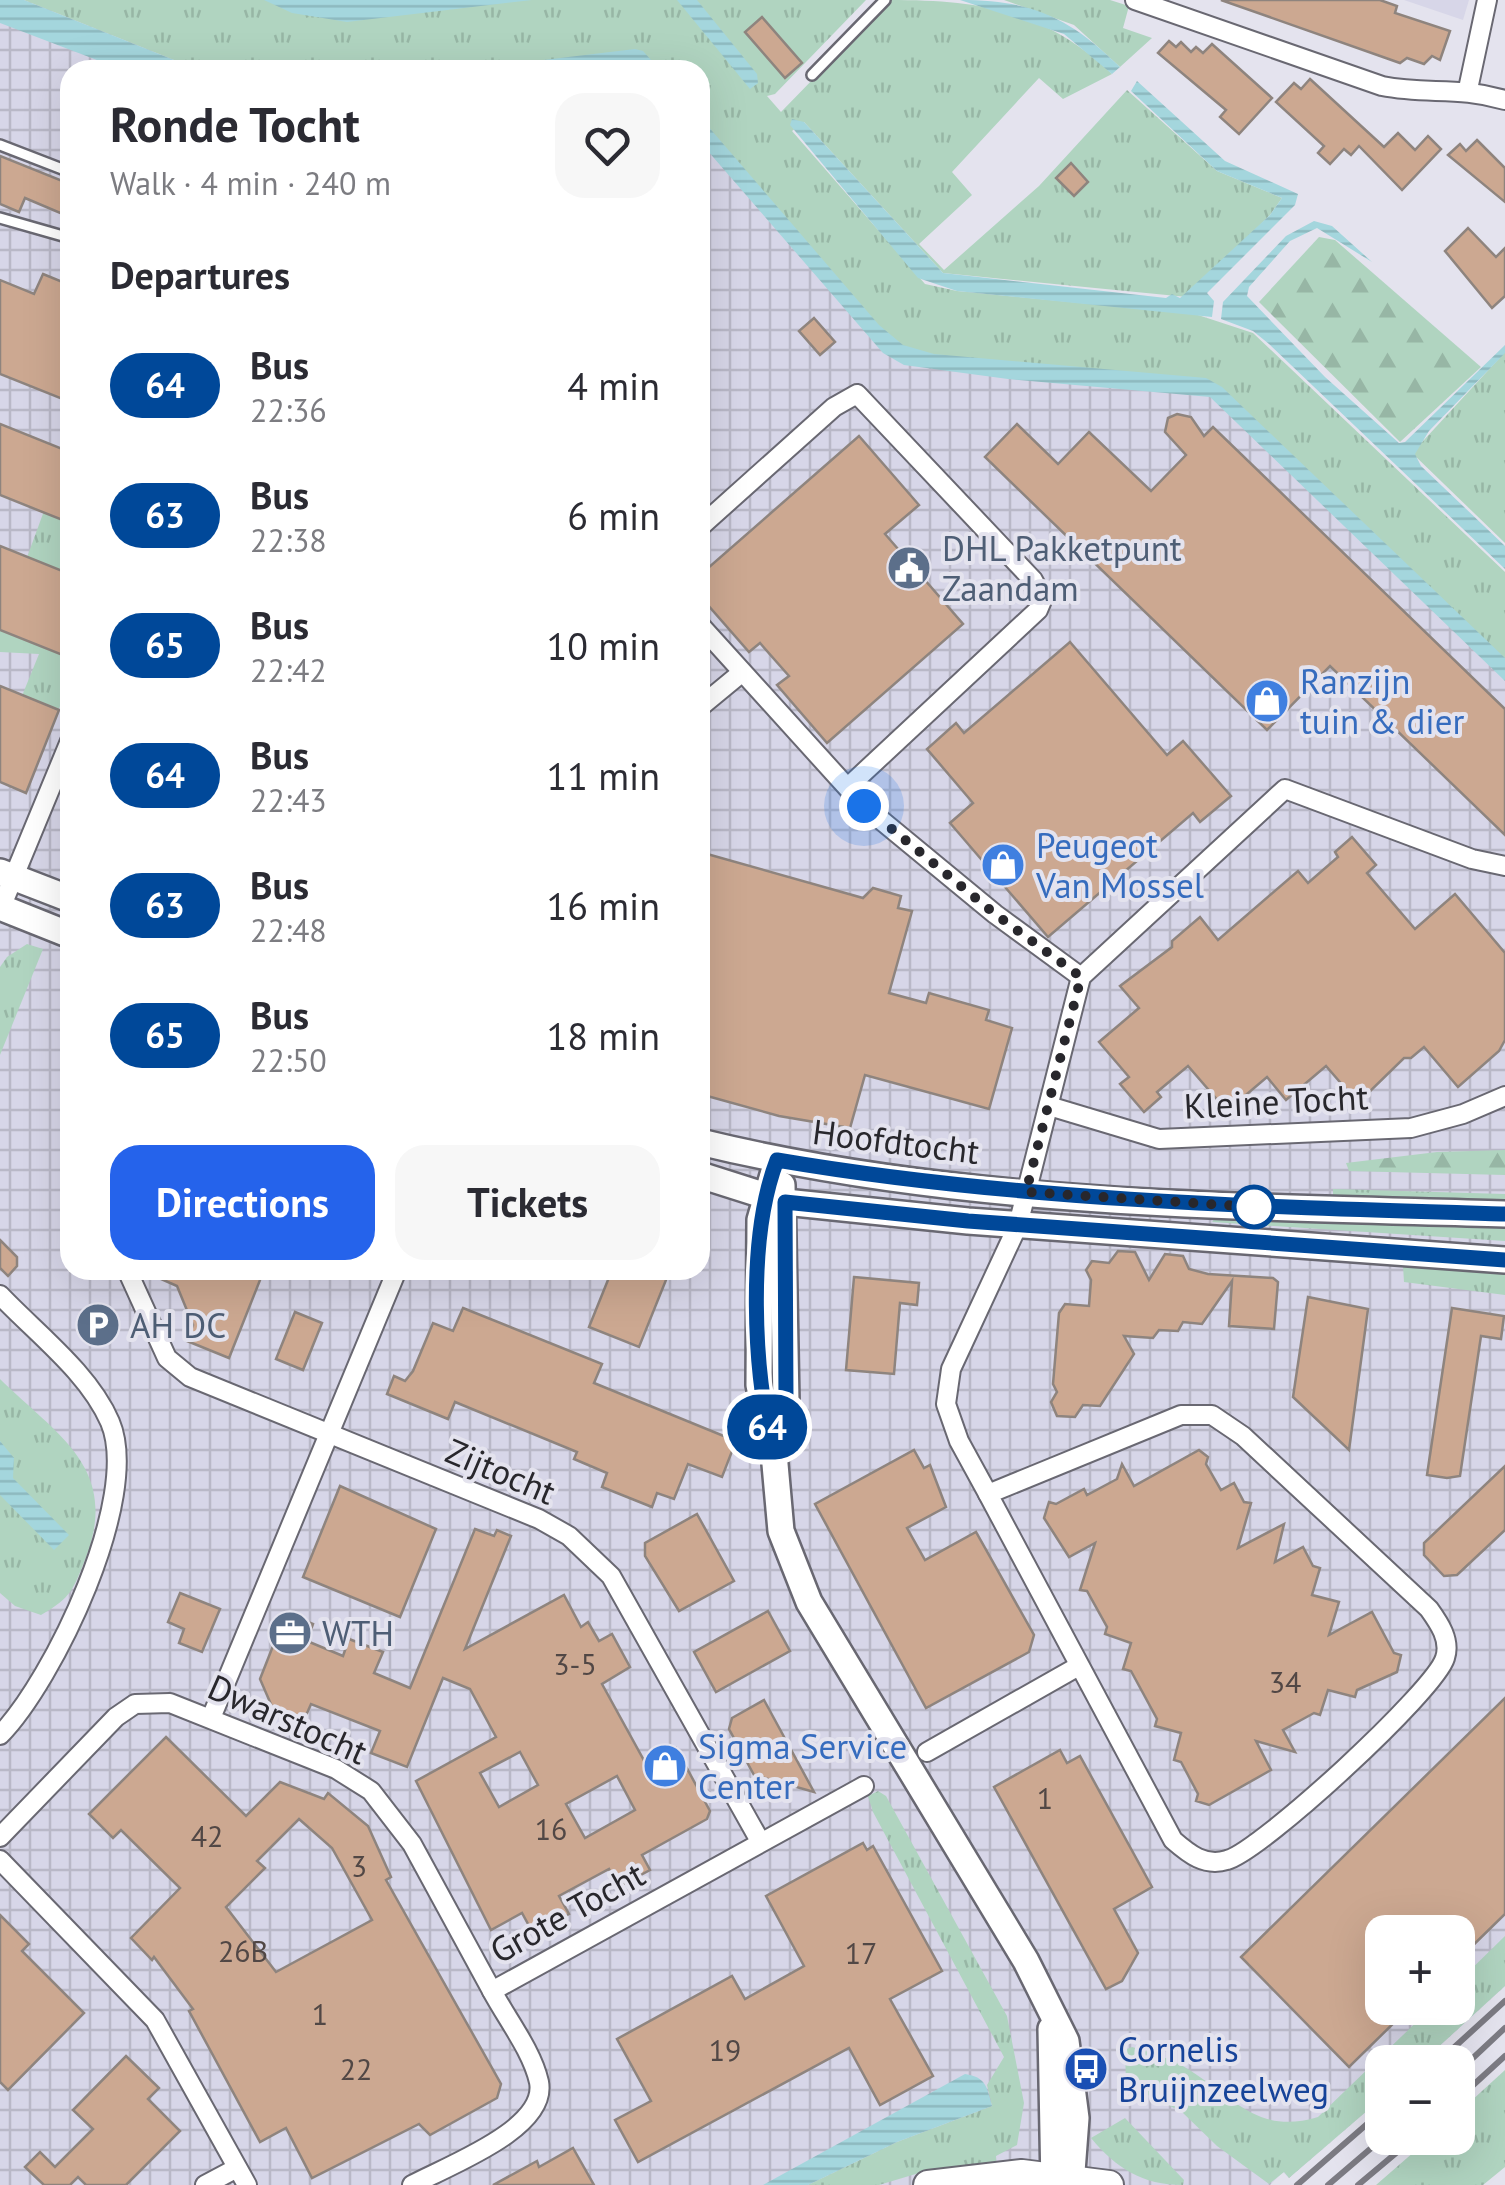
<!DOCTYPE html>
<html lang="en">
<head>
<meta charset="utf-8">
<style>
  body { margin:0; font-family:"PT Sans",sans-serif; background:#f7f7f7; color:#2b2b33; height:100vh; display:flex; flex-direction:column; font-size:38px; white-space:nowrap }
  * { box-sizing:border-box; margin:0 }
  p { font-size:32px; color:#7c7c81 }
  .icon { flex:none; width:55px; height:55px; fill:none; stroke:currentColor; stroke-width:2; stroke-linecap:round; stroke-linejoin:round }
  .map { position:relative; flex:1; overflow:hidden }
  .details { position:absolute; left:60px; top:60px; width:650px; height:1220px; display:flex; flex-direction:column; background:#fff; border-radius:30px; box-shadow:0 10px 40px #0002 }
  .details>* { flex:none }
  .badge { padding:0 20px; border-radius:32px; font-size:35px; line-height:65px }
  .tools { position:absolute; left:1365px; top:1915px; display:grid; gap:20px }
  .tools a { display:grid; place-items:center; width:110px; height:110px; border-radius:20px; background:#fff; box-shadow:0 10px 40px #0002; font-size:50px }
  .you { position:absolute; width:50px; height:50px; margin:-25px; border:8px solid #fff; border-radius:50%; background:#1a73e8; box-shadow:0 0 0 15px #1a73e833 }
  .map>.badge { position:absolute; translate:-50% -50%; box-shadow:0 0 0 5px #fff }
  h2 { padding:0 50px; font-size:38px; line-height:90px }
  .round { display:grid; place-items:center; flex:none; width:105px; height:105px; border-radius:30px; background:#f7f7f7 }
  .overview { display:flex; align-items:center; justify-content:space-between; height:170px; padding:0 50px }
  h1 { font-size:48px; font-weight:700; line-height:75px }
  .action { display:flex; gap:20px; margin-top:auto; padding:20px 50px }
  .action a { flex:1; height:115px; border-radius:30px; background:#2563eb; color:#fff; font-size:40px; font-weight:700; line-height:115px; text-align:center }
  .action a+a { background:#f7f7f7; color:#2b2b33 }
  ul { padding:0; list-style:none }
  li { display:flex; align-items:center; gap:30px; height:130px; padding:0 50px }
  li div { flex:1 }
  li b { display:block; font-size:38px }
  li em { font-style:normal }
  li .badge { min-width:110px; font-weight:700; text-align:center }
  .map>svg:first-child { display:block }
</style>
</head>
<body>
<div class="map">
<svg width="1505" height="2185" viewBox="0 0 1505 2185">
  <defs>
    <pattern id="industrial-grid" width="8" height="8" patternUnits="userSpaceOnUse" patternTransform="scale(2.5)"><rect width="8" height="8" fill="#d7d6e8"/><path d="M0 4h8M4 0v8" fill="none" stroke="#b9b8c7"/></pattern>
    <pattern id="grass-tufts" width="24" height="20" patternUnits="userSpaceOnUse" patternTransform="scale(2.5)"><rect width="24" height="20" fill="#b0d4c0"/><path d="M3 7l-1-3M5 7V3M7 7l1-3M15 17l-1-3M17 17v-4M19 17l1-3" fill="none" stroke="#97b6a5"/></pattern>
    <pattern id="forest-firs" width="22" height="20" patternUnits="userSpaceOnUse" patternTransform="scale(2.5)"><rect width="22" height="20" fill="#b0d4c0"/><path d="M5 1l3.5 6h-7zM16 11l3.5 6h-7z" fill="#97b6a5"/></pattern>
    <pattern id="water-rules" width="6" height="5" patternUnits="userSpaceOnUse" patternTransform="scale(2.5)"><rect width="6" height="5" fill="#a4d6dd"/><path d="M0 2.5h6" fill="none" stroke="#8db8be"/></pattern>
  </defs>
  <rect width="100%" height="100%" fill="#e4e3ee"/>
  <path fill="url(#industrial-grid)" fill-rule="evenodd" d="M0,0h31l167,70h-128v1200h630v-1195l258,261 255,50 292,261v1339l-83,76h-40v36l-93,80 -6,-6 -13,13h-1270zM1382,1932h76v76h-76z"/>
  <path fill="#d7d6e8" d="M1404,0h65l-6,20z"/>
  <g fill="url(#grass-tufts)">
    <path d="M24,0h842l-91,94 -8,2 14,16 109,-112c89,0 155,10 222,74l-49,25 -24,-21 -87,94 20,23 -53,49 25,26 95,-84 88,-96 90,81 65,27 -12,17 -83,82 -244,-24 -139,-151 -12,9 133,153 32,7 238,23 58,19 252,239v89l-288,-270 -319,-36 -198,-222v-63h-501z"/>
    <path d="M1004,0h106l19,6 -6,22 29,10 -32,29 -46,-42z"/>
    <path d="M1505,352v191l-93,-90z"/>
    <path d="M70,440v242l-45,109 -25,-41 39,-96 -39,-2v-21z"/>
    <path d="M27,944l16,5 -43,106v-88l7,-10z"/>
    <path d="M1333,1189l172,5v12l-119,-4 -53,-7z"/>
    <path d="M1279,1214l226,10v17l-293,-19 3,-4z"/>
    <path d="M1403,1266l102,8v21l-101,-13z"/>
    <path d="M0,1379c57,56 120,89 86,178 -13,33 -14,40 -45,58l-26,-9 -15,-13z"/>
    <path d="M878,1791l8,5 121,220 17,87 -7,42 -21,11 1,11 -78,6 -40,12h-71l89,-43 95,-36 -5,-21 17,-28 -131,-245 -5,-16z"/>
    <path d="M1505,1936v50l-83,76h-40v36l-93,80 -5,-6 -15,12 -52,-38 -35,-34 -56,-28 -1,-34 7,-3c21,6 41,12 59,24 44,28 68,64 127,46l113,-109h27v-26z"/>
    <path d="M1505,2070v97l-22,18h-107l54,-47h28v-25z"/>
    <path d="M1125,2118l59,62 -1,5c-41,0 -67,-17 -92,-47z"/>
  </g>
  <g fill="url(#forest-firs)">
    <path d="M1319,237l16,3 146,127 -81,75 -141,-140z"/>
    <path d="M1505,1150v25l-156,-4 -3,-8 91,-11z"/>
  </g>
  <g fill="url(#water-rules)">
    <path d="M0,0h24l175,70h-76l-123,-47z"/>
    <path d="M264,0h268l-185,22 -55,-9z"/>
    <path d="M677,0h20l60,74 1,9 -8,6z"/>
    <path d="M960,0c72,0 109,17 160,67l-8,7 -48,-40z"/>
    <path d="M635,49l8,2 17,19h-201z"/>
    <path d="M1137,81l88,80 73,33 -3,11 -88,88 7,8 -2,16 -255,-26 -39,-13 -128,-153 2,-6 12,3 139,151 223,25 6,-4 8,4 90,-83 12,-17 -65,-27 -86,-80z"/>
    <path d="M700,117l179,208 24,20 31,9 272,24 16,9 283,271v23l-295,-284 -202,-18 -104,-14 -21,-12 -183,-211z"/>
    <path d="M1314,221l18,5 40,36 -55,-34 -27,13 -41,46 -2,9 78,81 74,66 6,-1 100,-97v8l-76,78 -14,23 6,12 84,80v23l-236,-225 -16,-13 -32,-12 2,-17 63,-66z"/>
    <path d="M0,1441l14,17 -1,20 56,57 -15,15 -54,-55z"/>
    <path d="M965,2074c21,3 22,13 27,32l-95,36 -89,43h-45z"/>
  </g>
  <g fill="#cca891" stroke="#8e847e" stroke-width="2.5" fill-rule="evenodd">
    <path d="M1221,0h159l17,6 -2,7 55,18 -10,29 -8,-4 -8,8 -17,-6 -7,5z"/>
    <path d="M762,17l40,46 -17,15 -40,-46z"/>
    <path d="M1169,41l7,6 5,-5 10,10 5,-5 7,6 9,-9 60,54 -33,36 -19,-17 6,-7 -68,-57z"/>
    <path d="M1310,79l74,68 14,-14 17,17 13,-14 13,13 -39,41 -43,-44 -8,9 -7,-6 -14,15 -12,-11 6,-7 -48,-44 18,-19 7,6z"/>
    <path d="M1477,140l28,28v34l-57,-47 12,-11 6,7z"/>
    <path d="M0,156l70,28 -5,31 -40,-17 -6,14 -19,-8z"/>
    <path d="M1071,163l17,19 -14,14 -18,-18z"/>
    <path d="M1468,228l28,29 9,-9v48l-13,12 -47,-57z"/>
    <path d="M43,274l27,11v117l-70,-28v-94l34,14z"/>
    <path d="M814,318l21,24 -15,13 -21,-24z"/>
    <path d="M1177,414l14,3 13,19 9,-9 292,282v126l-175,-169 -63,64 -282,-273 32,-33 41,40 31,-32 62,59 35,-36 -21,-23 3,-14z"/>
    <path d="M0,424l70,28v71l-70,-28z"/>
    <path d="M859,436l60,69 -34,29 78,90 -136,119 -50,-58 12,-9 -29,-33 -11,9 -49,-56v-21z"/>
    <path d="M0,546l70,28v84l-70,-28z"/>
    <path d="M1070,642l97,113 16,-14 48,55 -31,26 -7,-9 -145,124 -98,-114 23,-20 -46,-54 29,-26 8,10z"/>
    <path d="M0,686l59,24 -33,83 -26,-11z"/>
    <path d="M1352,837l24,28 -9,8 48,56 40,-35 50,59v87l-6,11 -41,36 -34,-40 -13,11h-7l-46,45 -32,-37 -40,34 -19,-23 -40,34 -39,-45 -31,26 4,5 -17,15 -24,-28 9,-7 -30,-35 40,-34 -19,-22 52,-39v-6l28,-24 18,23 80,-69 10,12 30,-26 -3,-5z"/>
    <path d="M700,852l163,46 10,-10 28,8 -3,12 14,3 -23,82 37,10 3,-10 60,17 -3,10 26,8 -23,81 -124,-34 -15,53 -71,-12 -79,-22z"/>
    <path d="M0,1240l17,17v9l-9,10 -8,-8z"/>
    <path d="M1118,1251l17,1 14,28 16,-26 18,2 6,13 19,5 65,4 5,4 -4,47 -45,-3 3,-45 -30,43 -19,-2 -5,9 -19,-1 -6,8 -29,-2 10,18 -34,52 -17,-1 -8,12 -18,-1 -6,-14 6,-10 -4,-8 6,-71 6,-9 24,2 2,-26 -5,-10 6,-9 17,2z"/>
    <path d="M141,1270h123l-35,88 -42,-17 6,-16 -16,-39z"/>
    <path d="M612,1270h58l-31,77 -50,-20z"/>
    <path d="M854,1277l65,6 -2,22 -17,-2 -6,71 -48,-4z"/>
    <path d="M1308,1297l60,12 -19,141 -56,-53z"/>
    <path d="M463,1308l139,56 -8,19 142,58 -14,36 -34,-13 -14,35 -17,-6 -5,14 -50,-20 5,-14 -33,-14 3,-7 -122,-50 -7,17 -61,-25 7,-18 11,5 8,-10 20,-48 20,8z"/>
    <path d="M1452,1308l52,8 -3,23 -20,-3 -21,140 -13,2 -20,-3z"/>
    <path d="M295,1312l27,11 -19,47 -27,-11z"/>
    <path d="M914,1450l10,18 6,-3 16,42 -39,21 18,32 51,-28 58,103 -5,17 -103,56 -111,-204z"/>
    <path d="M1199,1450l9,7 -2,7 15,26 13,-7 10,19 7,1 -13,45 46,-24 -9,38 28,-15 10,19 7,2 -8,27 27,7 -10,33 43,-23 22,41 7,2 -4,17 -40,18 -2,7 -27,-7 -8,25 -6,-2 -31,17 12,22 -39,-11 15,29 -62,35 -13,-4 2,-7 -17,-32 -7,-2 7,-27 -26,-7 2,-7 -26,-48 -8,-2 8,-26 -26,-9 2,-7 -20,-36 -7,-1 15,-47 -26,14 -25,-39 5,-16 7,2 28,-15 3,6 30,-16 5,-15 12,22z"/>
    <path d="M1505,1466v64l-48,45 -13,1 -20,-21v-12z"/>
    <path d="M340,1486l96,43 -36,88 -97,-40z"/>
    <path d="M697,1514l37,67 -55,30 -34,-55v-13z"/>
    <path d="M475,1529l19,7 3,-6 14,6 -46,113 99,-54 17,32 7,-5 11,19 13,-7 18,33 -28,17 44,80 30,-16 34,63 -3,8 -65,36 8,15 -32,17 -9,-18 -50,27 10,18 -36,19 -11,-20 -31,17 -75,-149 80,-44 -26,-48 -27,-11 -36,89 -36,-14 9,-22 -69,-27 -7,16 -31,-11 -13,-30 26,-66 27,11 -6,17 36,15 6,-17 34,13 -9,21 36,15zM520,1752l18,33 -39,22 -19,-34zM617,1776l18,34 -50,28 -19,-34z"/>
    <path d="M180,1593l40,16 -18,43 -23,-9 5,-14 -16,-7z"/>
    <path d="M768,1611l22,40 -74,41 -22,-40z"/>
    <path d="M1505,1698v216l-47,46v-28h-76v76h27l-60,59 -108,-110z"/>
    <path d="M764,1700l50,92 -60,-17 -25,-46 3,-11z"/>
    <path d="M166,1737l80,79 34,-34 44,17 4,-6 40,33 23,51 -5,3 115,204 -4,14 -67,37 -11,-11 -107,54 -26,-50 -26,14 -71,-131 4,-2 -39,-52 -2,3 -21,-22 49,-50 -59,-58 -8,8 -24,-24zM299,1819l33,29 40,72 -96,52 -50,-65 39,-39 -8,-7z"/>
    <path d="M1060,1750l7,13 13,-7 72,131 -38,22 24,44 -16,28 -16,8 -112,-202z"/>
    <path d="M863,1843l4,7 6,-4 69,125 -52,28 43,77 -53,29 -31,-57 -211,114 -23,-42 36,-19 -34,-62 115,-63 13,23 59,-33 -38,-70z"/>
    <path d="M0,1915l29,29 -7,7 62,62 -76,77 -8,-8z"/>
    <path d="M126,2056l33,32 -11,11 32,32 -54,54h-40l-8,-8 -8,8h-26l-19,-18 15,-15 15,15 38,-38 -20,-19z"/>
    <path d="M573,2148l21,37h-101l44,-24 2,6z"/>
  </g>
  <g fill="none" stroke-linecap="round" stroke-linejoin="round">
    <defs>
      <g id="service">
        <path d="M812,75l73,-75"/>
        <path d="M0,145l70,27"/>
        <path d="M0,218l70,20"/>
      </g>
      <g id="minor">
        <path d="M1135,0l247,86c45,9 76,0 123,14"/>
        <path d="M1468,89l19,-89"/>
        <path d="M700,527l134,-120 23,-13 176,186 10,18 -5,12 -190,177"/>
        <path d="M700,625l164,181 131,108 86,63"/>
        <path d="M700,707l40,-33"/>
        <path d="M0,910l70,-169"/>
        <path d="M1049,1106l110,33 252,-11 52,-14 42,-18"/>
        <path d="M127,1270l40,88 23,19 349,142 30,17 42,40 149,265"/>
        <path d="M0,1295c36,38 89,78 110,127 32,75 -57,259 -110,313"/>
        <path d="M1181,1415h31l31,21 186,173c10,14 22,31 16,49 -10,33 -184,193 -218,202 -22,7 -38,-6 -54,-20l-185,-346z"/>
        <path d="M988,1494l-29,-53 -13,-37 5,-35 67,-144 63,-248 204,-188 187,70 33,7"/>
        <path d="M211,1718l186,-448"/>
        <path d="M927,1752l150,-85"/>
        <path d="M0,1837l116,-120 19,-13 35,-1 166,66 35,22 41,53 80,147"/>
        <path d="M0,1860l155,160 92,165"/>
        <path d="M205,2185l32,-17"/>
        <path d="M412,2185c35,-19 136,-56 127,-103 -7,-31 -32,-63 -47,-91l372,-205"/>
      </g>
      <g id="secondary">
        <path d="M0,872l70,27"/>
        <path d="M0,907l70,28"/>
        <path d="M700,1142c262,64 536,64 805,72"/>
        <path d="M777,1161l-17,59 -1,165 15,68 7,78 28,71 217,359 40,80 10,77 -5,67"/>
        <path d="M700,1175l85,27 183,19 537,39"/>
        <path d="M775,1449l11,-47 -4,-217"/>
        <path d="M1051,2029l3,156"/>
      </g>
      <path id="primary" d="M928,2185l94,-11 87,11"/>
    </defs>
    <use href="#service" stroke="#696872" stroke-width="14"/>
    <use href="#minor" stroke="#696872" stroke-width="22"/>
    <use href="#secondary" stroke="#696872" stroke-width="30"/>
    <use href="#primary" stroke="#696872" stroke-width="32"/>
    <use href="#service" stroke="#fff" stroke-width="9"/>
    <use href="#minor" stroke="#fff" stroke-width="18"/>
    <use href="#secondary" stroke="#fff" stroke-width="25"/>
    <use href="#primary" stroke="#fff" stroke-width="28"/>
    <g stroke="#7c7b83" stroke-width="6">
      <path d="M1438,2062l67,-61"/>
      <path d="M1458,2072l47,-44"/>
      <path d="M1458,2099l47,-43"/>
      <path d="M1297,2185l85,-74"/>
      <path d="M1328,2185l55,-47"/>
      <path d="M1358,2185l56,-47"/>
    </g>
  </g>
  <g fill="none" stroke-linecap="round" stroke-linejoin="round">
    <defs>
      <path id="line" d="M1505,1214c-244,-7 -487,-13 -728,-54 -30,78 -24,212 -3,293l12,-51 -1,-200 183,19 537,39"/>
    </defs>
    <use href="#line" stroke="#fff" stroke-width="22"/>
    <use href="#line" stroke="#004899" stroke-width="15"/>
    <path stroke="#28272c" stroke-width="10" stroke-dasharray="0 18" d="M864,806l131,108 86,63 -55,215 228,15"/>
  </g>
  <defs>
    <symbol id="civic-disc" viewBox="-11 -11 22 22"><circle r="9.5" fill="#5c6f8a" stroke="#e4e3ee"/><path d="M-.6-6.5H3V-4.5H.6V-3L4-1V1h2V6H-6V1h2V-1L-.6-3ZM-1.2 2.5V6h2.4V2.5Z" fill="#fff"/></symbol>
    <symbol id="shop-disc" viewBox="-11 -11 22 22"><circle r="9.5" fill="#3f7fe0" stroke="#e4e3ee"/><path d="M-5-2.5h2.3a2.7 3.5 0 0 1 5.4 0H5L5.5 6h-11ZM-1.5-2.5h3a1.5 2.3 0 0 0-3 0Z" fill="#fff"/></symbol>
    <symbol id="parking-disc" viewBox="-11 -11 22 22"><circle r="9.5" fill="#5c6f8a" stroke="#e4e3ee"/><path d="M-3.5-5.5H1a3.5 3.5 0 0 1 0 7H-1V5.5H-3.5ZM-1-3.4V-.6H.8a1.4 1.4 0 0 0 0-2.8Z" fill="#fff"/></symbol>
    <symbol id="office-disc" viewBox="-11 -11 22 22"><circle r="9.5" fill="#5c6f8a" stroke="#e4e3ee"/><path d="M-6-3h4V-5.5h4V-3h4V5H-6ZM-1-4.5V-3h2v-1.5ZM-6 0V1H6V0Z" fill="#fff"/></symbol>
    <symbol id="bus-disc" viewBox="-11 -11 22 22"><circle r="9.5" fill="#1a4fb4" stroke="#e4e3ee"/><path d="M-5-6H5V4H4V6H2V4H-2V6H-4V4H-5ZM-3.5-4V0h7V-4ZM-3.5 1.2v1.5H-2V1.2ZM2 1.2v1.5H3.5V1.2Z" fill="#fff"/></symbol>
  </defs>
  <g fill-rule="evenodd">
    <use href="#civic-disc" x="884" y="543" width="50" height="50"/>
    <use href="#shop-disc" x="1242" y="676" width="50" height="50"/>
    <use href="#shop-disc" x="978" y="840" width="50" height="50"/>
    <use href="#parking-disc" x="73" y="1300" width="50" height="50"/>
    <use href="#office-disc" x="265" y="1608" width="50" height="50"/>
    <use href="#shop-disc" x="640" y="1741" width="50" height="50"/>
    <use href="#bus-disc" x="1061" y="2044" width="50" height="50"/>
  </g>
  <circle fill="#fff" stroke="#004899" stroke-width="5" cx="1254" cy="1207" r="20"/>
  <g text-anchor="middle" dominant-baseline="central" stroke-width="8" stroke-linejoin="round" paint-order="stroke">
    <g font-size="30" fill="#514745">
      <text x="575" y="1663">3-5</text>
      <text x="1285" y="1681">34</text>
      <text x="1045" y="1797">1</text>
      <text x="551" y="1828">16</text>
      <text x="207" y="1835">42</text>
      <text x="359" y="1865">3</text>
      <text x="243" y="1950">26B</text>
      <text x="861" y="1952">17</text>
      <text x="320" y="2013">1</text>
      <text x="725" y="2049">19</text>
      <text x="356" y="2068">22</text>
    </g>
    <g font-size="35" fill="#4e5e75" stroke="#e4e3ee" text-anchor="start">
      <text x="942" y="548">DHL Pakketpunt<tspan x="942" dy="40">Zaandam</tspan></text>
      <text x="130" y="1325">AH DC</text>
      <text x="322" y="1633">WTH</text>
    </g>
    <g font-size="35" fill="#366cbe" stroke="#e4e3ee" text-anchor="start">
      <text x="1300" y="681">Ranzijn<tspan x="1300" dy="40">tuin &amp; dier</tspan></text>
      <text x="1036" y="845">Peugeot<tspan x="1036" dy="40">Van Mossel</tspan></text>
      <text x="698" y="1746">Sigma Service<tspan x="698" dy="40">Center</tspan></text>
    </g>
    <g font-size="35" fill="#28272c" stroke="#e4e3ee">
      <text transform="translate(1276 1101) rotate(-3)">Kleine Tocht</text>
      <text transform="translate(896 1141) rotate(7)">Hoofdtocht</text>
      <text transform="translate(501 1471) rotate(23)">Zijtocht</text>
      <text transform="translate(288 1719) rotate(24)">Dwarstocht</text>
      <text transform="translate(567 1912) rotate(-29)">Grote Tocht</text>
    </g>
    <g font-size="35" fill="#164399" stroke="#e4e3ee" text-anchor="start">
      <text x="1118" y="2049">Cornelis<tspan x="1118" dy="40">Bruijnzeelweg</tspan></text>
    </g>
  </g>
</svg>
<div class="tools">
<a>+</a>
<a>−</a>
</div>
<div class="you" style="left:864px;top:806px"></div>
<b class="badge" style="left:767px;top:1427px;background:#004899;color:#fff">64</b>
<section class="details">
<div class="overview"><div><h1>Ronde Tocht</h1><p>Walk · 4 min · 240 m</p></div><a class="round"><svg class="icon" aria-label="heart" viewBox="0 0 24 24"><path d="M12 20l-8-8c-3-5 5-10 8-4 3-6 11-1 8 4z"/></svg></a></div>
<h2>Departures</h2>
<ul>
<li><span class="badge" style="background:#004899;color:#fff">64</span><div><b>Bus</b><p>22:36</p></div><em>4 min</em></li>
<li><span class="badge" style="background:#004899;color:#fff">63</span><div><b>Bus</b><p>22:38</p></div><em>6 min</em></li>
<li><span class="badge" style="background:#004899;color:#fff">65</span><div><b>Bus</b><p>22:42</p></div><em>10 min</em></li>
<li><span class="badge" style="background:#004899;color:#fff">64</span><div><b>Bus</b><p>22:43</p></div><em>11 min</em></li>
<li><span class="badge" style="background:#004899;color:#fff">63</span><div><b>Bus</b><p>22:48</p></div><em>16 min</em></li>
<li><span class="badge" style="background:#004899;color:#fff">65</span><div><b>Bus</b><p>22:50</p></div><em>18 min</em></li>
</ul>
<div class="action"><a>Directions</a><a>Tickets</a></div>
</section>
</div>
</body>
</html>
